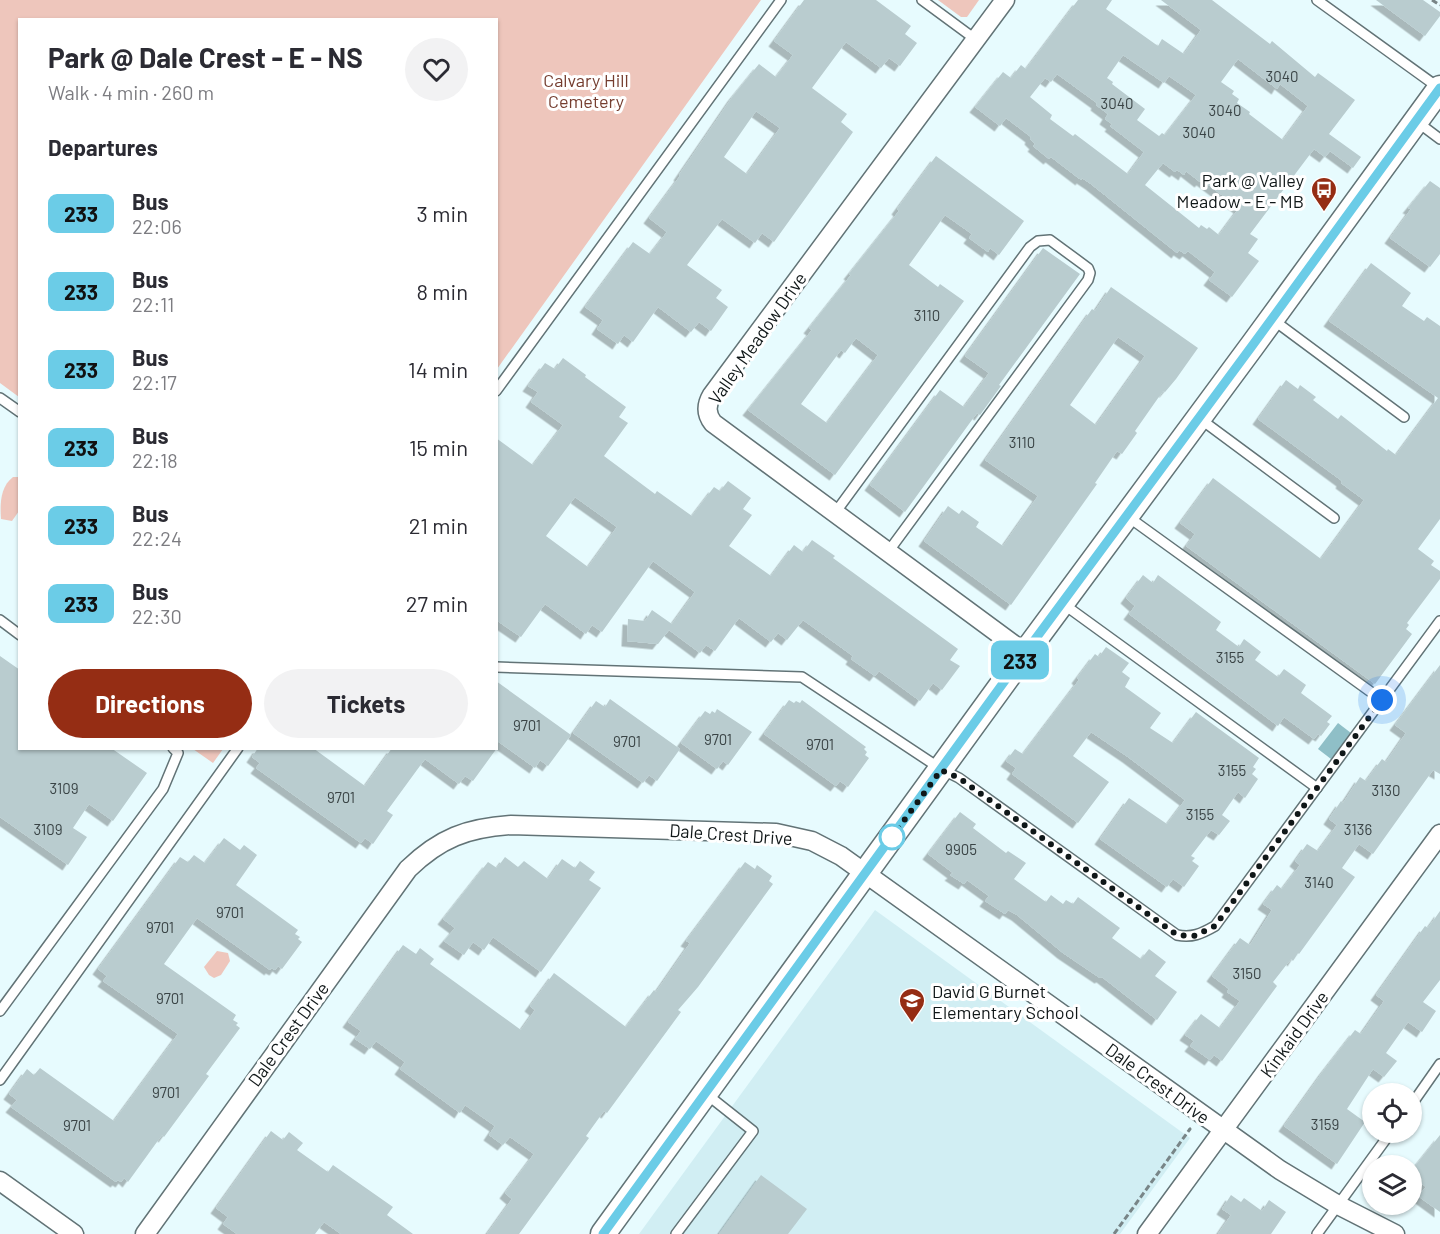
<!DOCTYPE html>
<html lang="en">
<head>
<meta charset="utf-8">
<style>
  body { margin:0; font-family:Barlow,sans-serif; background:#f2f2f3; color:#2b2b33; height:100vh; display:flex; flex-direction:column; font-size:22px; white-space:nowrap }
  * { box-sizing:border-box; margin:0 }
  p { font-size:20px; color:#7c7c81 }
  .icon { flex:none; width:33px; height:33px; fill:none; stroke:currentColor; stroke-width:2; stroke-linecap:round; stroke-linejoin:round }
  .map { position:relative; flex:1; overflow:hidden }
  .panel { position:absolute; left:18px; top:18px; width:480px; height:732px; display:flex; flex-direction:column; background:#fff; border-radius:0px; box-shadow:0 2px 4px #0004 }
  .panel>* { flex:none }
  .badge { padding:0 12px; border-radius:9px; font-size:21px; line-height:39px }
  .controls { position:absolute; left:1362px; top:1083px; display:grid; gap:12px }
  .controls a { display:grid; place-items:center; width:60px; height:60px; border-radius:50%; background:#fff; box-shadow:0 2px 4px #0004; font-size:30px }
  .you { position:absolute; width:30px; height:30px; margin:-15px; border:4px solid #fff; border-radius:50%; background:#1a73e8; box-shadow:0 0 0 9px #1a73e833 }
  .map>.badge { position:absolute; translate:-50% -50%; box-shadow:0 0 0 3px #fff }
  h2 { padding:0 30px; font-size:22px; line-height:54px }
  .round { display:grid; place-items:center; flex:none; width:63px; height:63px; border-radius:32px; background:#f2f2f3 }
  .summary { display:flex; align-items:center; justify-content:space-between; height:102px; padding:0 30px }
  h1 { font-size:28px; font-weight:700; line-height:45px }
  .cta { display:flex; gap:12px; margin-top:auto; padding:12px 30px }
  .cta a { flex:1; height:69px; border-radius:36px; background:#952d14; color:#fff; font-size:24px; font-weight:700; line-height:69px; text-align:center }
  .cta a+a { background:#f2f2f3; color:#2b2b33 }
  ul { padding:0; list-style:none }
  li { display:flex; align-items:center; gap:18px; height:78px; padding:0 30px }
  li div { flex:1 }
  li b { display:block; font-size:22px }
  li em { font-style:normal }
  li .badge { min-width:66px; font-weight:700; text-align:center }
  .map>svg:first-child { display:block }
</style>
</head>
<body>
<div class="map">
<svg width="1440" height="1234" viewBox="0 0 1440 1234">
  <defs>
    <filter id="shadow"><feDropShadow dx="-5.5" dy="5.5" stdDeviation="0" flood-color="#0004"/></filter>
  </defs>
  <rect width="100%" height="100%" fill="#e7fbfe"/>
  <path fill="#d1eef3" d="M875,910l315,228 -70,96h-481z"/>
  <g fill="#eec6bc">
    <path d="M0,0h761l-264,369 -1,-349h-476l-1,377 -19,-14z"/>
    <path d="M938,0h41l-12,17h-6z"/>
    <path d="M13,477h6v34l-7,10 -11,-2c-1,-15 -1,-32 12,-42z"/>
    <path d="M193,749l30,-1v1l-10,14z"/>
    <path d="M217,951l11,2 2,8 -9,14 -7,3 -5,-3 -5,-8z"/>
  </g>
  <path fill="#8fbfc7" d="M1338,723l13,10 -20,26 -13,-10z"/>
  <g fill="#b9cccf" fill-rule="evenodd" filter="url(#shadow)">
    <path d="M804,0h72l35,26 -6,8 12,9 -17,23 -11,-8 -8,10 -35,-26 -34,46 35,26 -6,8 12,10 -79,110 -12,-9 -7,10 -33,-24 -35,46 35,25 -6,8 12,9 -17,24 -12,-9 -8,10 -33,-25 -25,35 -9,-7 -6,9 -21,-15 6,-9 -18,-13 48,-65 17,12 17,-22 -18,-14 31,-42 -1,-1 54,-79 26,-32 17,13 17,-22 -19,-14zM756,111l24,17 -33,46 -23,-17z"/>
    <path d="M1078,0h34l-6,9 52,37 4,-7 22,15 17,-24 -40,-30h51l58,44 2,-3 43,36 3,-4 37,27 -26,34 32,23 -8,11 -23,-17 -5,6 -11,-8 -64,85 8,5 -10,14 11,8 -27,36 -23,-17 6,-8 -27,-21 -3,3 -6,-4 -2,3 -86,-69 -9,-6 -1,2 -30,-23 -2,2 -16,-13 2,-2 -5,-5 1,-2 -25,-19 -6,8 -25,-19 28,-35 8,6 10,-13 5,4zM1123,55l41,28 5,-7 27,19 -31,40 -3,-2 -3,3 -22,-16 8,-11 -33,-25 1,-2 -6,-4zM1238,59l39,30 3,-5 28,22 -25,34 -34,-26 1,-2 -13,-9 2,-4 -7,-5 2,-3 -13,-9zM1057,74l40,29 -1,2 12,9 -3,5 7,5 -2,2 34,26 -16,22 -53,-40 -2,2 -23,-17 2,-4 -22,-18 15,-19 6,4zM1163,163l12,9 2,-2 7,5 2,-4 14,11 2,-2 37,28 -20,27 -10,-8 -2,2 -6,-4 -2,3 -54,-43z"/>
    <path d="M1376,0h47l17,12v4l-15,20z"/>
    <path d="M936,156l88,65 -25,34 -9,-7 -2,4 -19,-14 3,-4 -27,-19 -36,50 29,22 2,-3 24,17 -129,174 -87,-65 64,-80 -3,-2 42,-53 -2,-1 50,-63 -2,-2zM856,338l22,17 -51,68 -26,-19 40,-54 4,3z"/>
    <path d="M1430,181l10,7v66l-10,13 -40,-29 21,-29 -3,-1z"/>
    <path d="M1043,248l37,26 -81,111 2,1 -21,29 -3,-2 -72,99 -35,-27 70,-95 24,17 25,-34 -24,-17z"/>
    <path d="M1371,263l40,30 -9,13 22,15 3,-4 13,9v193l-22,30 16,12 -3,4 9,6v8l-33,44 2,2 -3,4 6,5 -37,50 -189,-138 9,-12 -15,-11 33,-45 108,81 43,-59 -23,-17 1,-2 -84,-62 28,-39 12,9 2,-4 16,12 -3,3 25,19 3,-4 46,36 1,-2 8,6 42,-57 -109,-77z"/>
    <path d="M1111,287l87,61 -22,31 -11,13 -2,-1 -28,40 2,2 -15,21 -5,-3 -22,32 2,1 -86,121 -87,-64 24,-35 11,8 3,-4 17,12 -3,5 27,19 35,-50 -53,-36 107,-151 3,2zM1118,337l27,19 -49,69 -26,-20z"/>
    <path d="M563,358l23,17 -1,2 41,30 -7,10 9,6 -24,33 51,38 2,-3 35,25 22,-29 6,4 8,-10 23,17 -8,11 9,6 -23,31 42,30 23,-31 9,7 9,-12 23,16 -2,2 125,91 -8,11 10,6 -18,24 -9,-7 -13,18 -41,-30 -4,5 -24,-17 2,-3 -50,-36 -16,20 -9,-7 -7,9 -32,-24 -24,33 -9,-6 -6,8 -31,-23 -11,14 -31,-3 1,-22 17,2 7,-11 20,14 23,-32 -42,-31 -51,71 -10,-7 -6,9 -41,-30 -24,33 -25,-17v-182l37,27 30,-40 -32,-23 7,-10 -10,-6 17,-23 10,6zM575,497l42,30 -29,40 -42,-31z"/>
    <path d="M1143,575l10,8 5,-8 63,47 -5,8 23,17 5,-8 17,13 -6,8 23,17 6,-8 22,16 -5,8 31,23 -5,6 3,2 -9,12 -3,-2 -4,5 -30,-22 -6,9 -149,-112 6,-8 -9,-8z"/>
    <path d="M1106,647l23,16 -7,9 8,6 -5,9 36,26 -11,15 23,15 23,-31 63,46 -6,9 3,2 -4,5 6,5 -13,19 -7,-6 -16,23 8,6 -11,14 -8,-5 -20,26 4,2 -3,3 7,5 -15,21 -11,-8 -6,8 -67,-48 29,-41 38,26 18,-24 -57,-43 -37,-25 -18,24 36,26 -31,41 -66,-49 4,-6 -10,-7 9,-12 8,5 56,-74 -2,-2 18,-24 4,3z"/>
    <path d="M0,656l20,14v78h91l36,25 -34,48 -24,-17 -16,24 14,9 -19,28 -68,-48z"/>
    <path d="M1440,665v109l-7,-4 -60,84 -14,-10 -17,24 13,9 -56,77 -1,-1 -5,8 -2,-2 -18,23 4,4 -55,75 -8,-6 -4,5 -20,-14 4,-5 -9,-6 16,-21 19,14 20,-27 -13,-9 2,-3 -17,-13 28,-38 10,7 22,-35 -9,-6 14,-19 5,4 18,-24 -5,-4 12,-17 11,7 19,-26 -8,-6 12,-18 2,2 17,-26 6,4 16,-22 4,3 20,-29 -11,-8z"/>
    <path d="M496,681l75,54 -23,31 -8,-6 -5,8 -39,-28z"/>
    <path d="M610,699l70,50 -23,32 -8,-6 -6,8 -70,-50 23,-32 9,6z"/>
    <path d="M789,700l5,3 2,-2 4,2 2,-3 64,47 -2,2 3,3 -2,3 4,3 -21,29 -8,-6 -4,5 -72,-52z"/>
    <path d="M717,709l35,23 -24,33 -5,-4 -6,8 -36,-26 24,-32 5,3 2,-3 3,2z"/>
    <path d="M258,748h55l52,38 27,-38h105l-24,33 -8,-5 -6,8 -34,-25 -38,52 6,4 -20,29 -8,-6 -4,5 -105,-75 4,-5 -8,-6z"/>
    <path d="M960,812l16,12 -3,4 33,25 2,-2 18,12 -12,16 32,23 5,-7 12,9 3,-4 7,4 5,-7 42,31 -8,10 29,21 8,-10 17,13 -11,14 22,16 -20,28 -55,-43 -2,1 -37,-25 -46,-38 -9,-5 -3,4 -20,-13 4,-5 -22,-16 -3,4 -14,-9 3,-2 -25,-19z"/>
    <path d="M224,838l16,12 4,-5 13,10 -21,30 62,45 -3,4 5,3 -2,2 4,3 -20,27 -4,-3 -3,4 -4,-2 -1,2 -73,-52 -33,46 72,51 -3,5 5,3 -2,2 4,3 -34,46 3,2 -45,61 -2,-2 -34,47 -4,-4 -3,4 -3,-2 -2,2 -105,-75 6,-7 -8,-6 18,-25 7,6 6,-7 74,53 64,-87 -75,-53 4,-5 -9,-7 82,-112 8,5 6,-7 11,8z"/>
    <path d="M505,857l13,10 6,-6 24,18 14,-20 13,9 5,-7 15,11 -6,8 12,8 -60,84 -48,-35 -9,13 -11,-8 -9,13 -20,-14 11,-13 -12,-9 45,-57 9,6z"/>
    <path d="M745,862l10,7 2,-4 15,11 -3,5 4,3 -75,103 -20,23 3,2 -74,101 -3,-2 -18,25 3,2 -70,96h-32l25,-35 -7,-6 29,-39 -24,-17 -7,8 -14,-10 6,-9 -30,-21 -5,8 -60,-44 5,-7 -29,-21 -6,8 -15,-10 6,-8 -13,-9 55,-77 13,9 4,-6 14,11 -4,5 91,66 14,-20 -5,-4 24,-33 72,54 28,-37 2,2 34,-49 -4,-2z"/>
    <path d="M1440,911v69l-17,22 13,9 -14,21 -14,-10 -22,31 11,8 -13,16 -11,-8 -26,40 18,13 -28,42 -53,-38 40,-56 31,-40 6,4 23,-33 -8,-6 49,-69 3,2z"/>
    <path d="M271,1131l12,9 6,-8 14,11 -6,7 31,22 5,-7 60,42 -6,8 26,19h-72l-17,-12 -9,12h-78l-14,-10 5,-7 -12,-9z"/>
    <path d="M1440,1135v77l-22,-16 8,-9 -14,-11v-6z"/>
    <path d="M761,1175l46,34 -19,25h-69z"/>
    <path d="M1231,1195l10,7 3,-4 18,13 7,-11 17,12 -15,22h-53l13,-19 -9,-6z"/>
  </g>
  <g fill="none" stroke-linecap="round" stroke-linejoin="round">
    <defs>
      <g id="lane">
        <path d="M922,0l53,39"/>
        <path d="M1317,0l122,88"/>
        <path d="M1416,121l24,18"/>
        <path d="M1272,319l132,98"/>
        <path d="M496,391l285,-391"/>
        <path d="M0,398l20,14"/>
        <path d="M1199,418l135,100"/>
        <path d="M835,513l195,-266 8,-6 12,-1 38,28 2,5 -2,7 -200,272"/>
        <path d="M1127,516l255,184"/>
        <path d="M1062,603l255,185"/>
        <path d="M0,620l20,15"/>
        <path d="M496,667l306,10 139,92 18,9 218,157c15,3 24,-1 38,-9l225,-305"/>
        <path d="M0,1011l163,-222 15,-36 -5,-5"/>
        <path d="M0,1080l238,-332"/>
        <path d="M1412,1104l28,-40"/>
        <path d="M676,1234l77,-103 -48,-38"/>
        <path d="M1317,1234l74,-102"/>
      </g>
      <g id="street">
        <path d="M1005,0l-293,395c-6,10 -6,19 1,28l312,230"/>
        <path d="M0,1181l74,53"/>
        <path d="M145,1234l263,-365c32,-31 59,-41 103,-44l265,8 36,8 29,15 439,314 58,35 57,29"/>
        <path d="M1147,1234l293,-400"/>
      </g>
      <path id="secondary" d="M603,1234l422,-581 227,-307 188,-258"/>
    </defs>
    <use href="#lane" stroke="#627376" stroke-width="12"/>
    <use href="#street" stroke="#627376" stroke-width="21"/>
    <use href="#secondary" stroke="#627376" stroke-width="27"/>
    <g stroke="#788587" stroke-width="3" stroke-dasharray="6 3" stroke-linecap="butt">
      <path d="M1432,0l8,5"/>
      <path d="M1114,1234l76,-105 -1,-1"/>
    </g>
    <use href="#lane" stroke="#fff" stroke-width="9"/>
    <use href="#street" stroke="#fff" stroke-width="18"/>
    <use href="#secondary" stroke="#fff" stroke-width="24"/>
  </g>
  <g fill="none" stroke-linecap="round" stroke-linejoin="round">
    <defs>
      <path id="line" d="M603,1234l422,-581 227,-307 188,-258"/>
    </defs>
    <use href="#line" stroke="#fff" stroke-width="14"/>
    <use href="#line" stroke="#6bcce7" stroke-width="9"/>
    <path stroke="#101718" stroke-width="6" stroke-dasharray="0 10.8" d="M892,837l49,-67 18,8 218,157 17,1 21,-10 167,-226"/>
  </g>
  <defs>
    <symbol id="bus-pin" viewBox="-11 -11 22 30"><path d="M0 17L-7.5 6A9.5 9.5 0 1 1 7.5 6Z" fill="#952d14" stroke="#fff"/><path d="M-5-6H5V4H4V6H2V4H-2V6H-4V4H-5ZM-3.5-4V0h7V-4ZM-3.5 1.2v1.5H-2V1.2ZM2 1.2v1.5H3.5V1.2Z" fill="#fff"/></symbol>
    <symbol id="school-pin" viewBox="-11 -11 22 30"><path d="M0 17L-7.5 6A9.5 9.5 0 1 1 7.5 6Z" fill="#952d14" stroke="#fff"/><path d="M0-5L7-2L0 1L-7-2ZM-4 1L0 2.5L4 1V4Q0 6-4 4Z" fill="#fff"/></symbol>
  </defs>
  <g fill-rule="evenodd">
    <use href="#bus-pin" x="1309" y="175" width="30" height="40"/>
    <use href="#school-pin" x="897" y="986" width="30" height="40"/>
  </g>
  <circle fill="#fff" stroke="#6bcce7" stroke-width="3" cx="892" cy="837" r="12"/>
  <g text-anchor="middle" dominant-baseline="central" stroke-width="6" stroke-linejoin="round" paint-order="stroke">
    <g font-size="15" fill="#3a4446">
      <text x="1282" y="76">3040</text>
      <text x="1117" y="103">3040</text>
      <text x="1225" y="110">3040</text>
      <text x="1199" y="132">3040</text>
      <text x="927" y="315">3110</text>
      <text x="1022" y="442">3110</text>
      <text x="1230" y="657">3155</text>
      <text x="527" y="725">9701</text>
      <text x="718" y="739">9701</text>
      <text x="627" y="741">9701</text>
      <text x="820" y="744">9701</text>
      <text x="1232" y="770">3155</text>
      <text x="64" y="788">3109</text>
      <text x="1386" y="790">3130</text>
      <text x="341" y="797">9701</text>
      <text x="1200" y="814">3155</text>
      <text x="48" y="829">3109</text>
      <text x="1358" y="829">3136</text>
      <text x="961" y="849">9905</text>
      <text x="1319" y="882">3140</text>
      <text x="230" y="912">9701</text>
      <text x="160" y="927">9701</text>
      <text x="1247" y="973">3150</text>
      <text x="170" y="998">9701</text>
      <text x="166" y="1092">9701</text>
      <text x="1325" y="1124">3159</text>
      <text x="77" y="1125">9701</text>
    </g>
    <g font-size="18" fill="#753d2f" stroke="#fff">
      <text x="586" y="80">Calvary Hill<tspan x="586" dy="21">Cemetery</tspan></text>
    </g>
    <g font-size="18" fill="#101718" stroke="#fff" text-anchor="end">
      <text x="1304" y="180">Park @ Valley<tspan x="1304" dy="21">Meadow - E - MB</tspan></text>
      <text x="932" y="991" text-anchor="start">David G Burnet<tspan x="932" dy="21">Elementary School</tspan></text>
    </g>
    <g font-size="18" fill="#101718" stroke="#fff">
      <text transform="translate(757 338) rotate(-55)">Valley Meadow Drive</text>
      <text transform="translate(731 834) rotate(4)">Dale Crest Drive</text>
      <text transform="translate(288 1034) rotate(-54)">Dale Crest Drive</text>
      <text transform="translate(1294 1034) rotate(-54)">Kinkaid Drive</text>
      <text transform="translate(1158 1083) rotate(36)">Dale Crest Drive</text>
    </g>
  </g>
</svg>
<div class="controls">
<a><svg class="icon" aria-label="locate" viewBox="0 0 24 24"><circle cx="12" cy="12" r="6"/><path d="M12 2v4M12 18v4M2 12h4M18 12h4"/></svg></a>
<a><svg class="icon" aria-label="layers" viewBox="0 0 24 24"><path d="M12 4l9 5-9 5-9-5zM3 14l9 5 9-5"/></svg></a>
</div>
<div class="you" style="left:1382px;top:700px"></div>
<b class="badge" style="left:1020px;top:660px;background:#6bcce7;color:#111">233</b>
<section class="panel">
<div class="summary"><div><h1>Park @ Dale Crest - E - NS</h1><p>Walk · 4 min · 260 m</p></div><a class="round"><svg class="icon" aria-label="heart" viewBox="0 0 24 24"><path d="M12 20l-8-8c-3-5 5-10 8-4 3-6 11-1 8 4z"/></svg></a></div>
<h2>Departures</h2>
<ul>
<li><span class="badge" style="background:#6bcce7;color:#111">233</span><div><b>Bus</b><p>22:06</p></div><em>3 min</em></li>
<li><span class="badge" style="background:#6bcce7;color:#111">233</span><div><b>Bus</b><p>22:11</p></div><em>8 min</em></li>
<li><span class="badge" style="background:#6bcce7;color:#111">233</span><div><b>Bus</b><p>22:17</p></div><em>14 min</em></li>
<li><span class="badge" style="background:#6bcce7;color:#111">233</span><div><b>Bus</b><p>22:18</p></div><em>15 min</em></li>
<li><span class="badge" style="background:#6bcce7;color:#111">233</span><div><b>Bus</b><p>22:24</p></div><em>21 min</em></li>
<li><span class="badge" style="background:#6bcce7;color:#111">233</span><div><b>Bus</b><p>22:30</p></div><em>27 min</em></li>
</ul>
<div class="cta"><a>Directions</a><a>Tickets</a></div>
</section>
</div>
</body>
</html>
